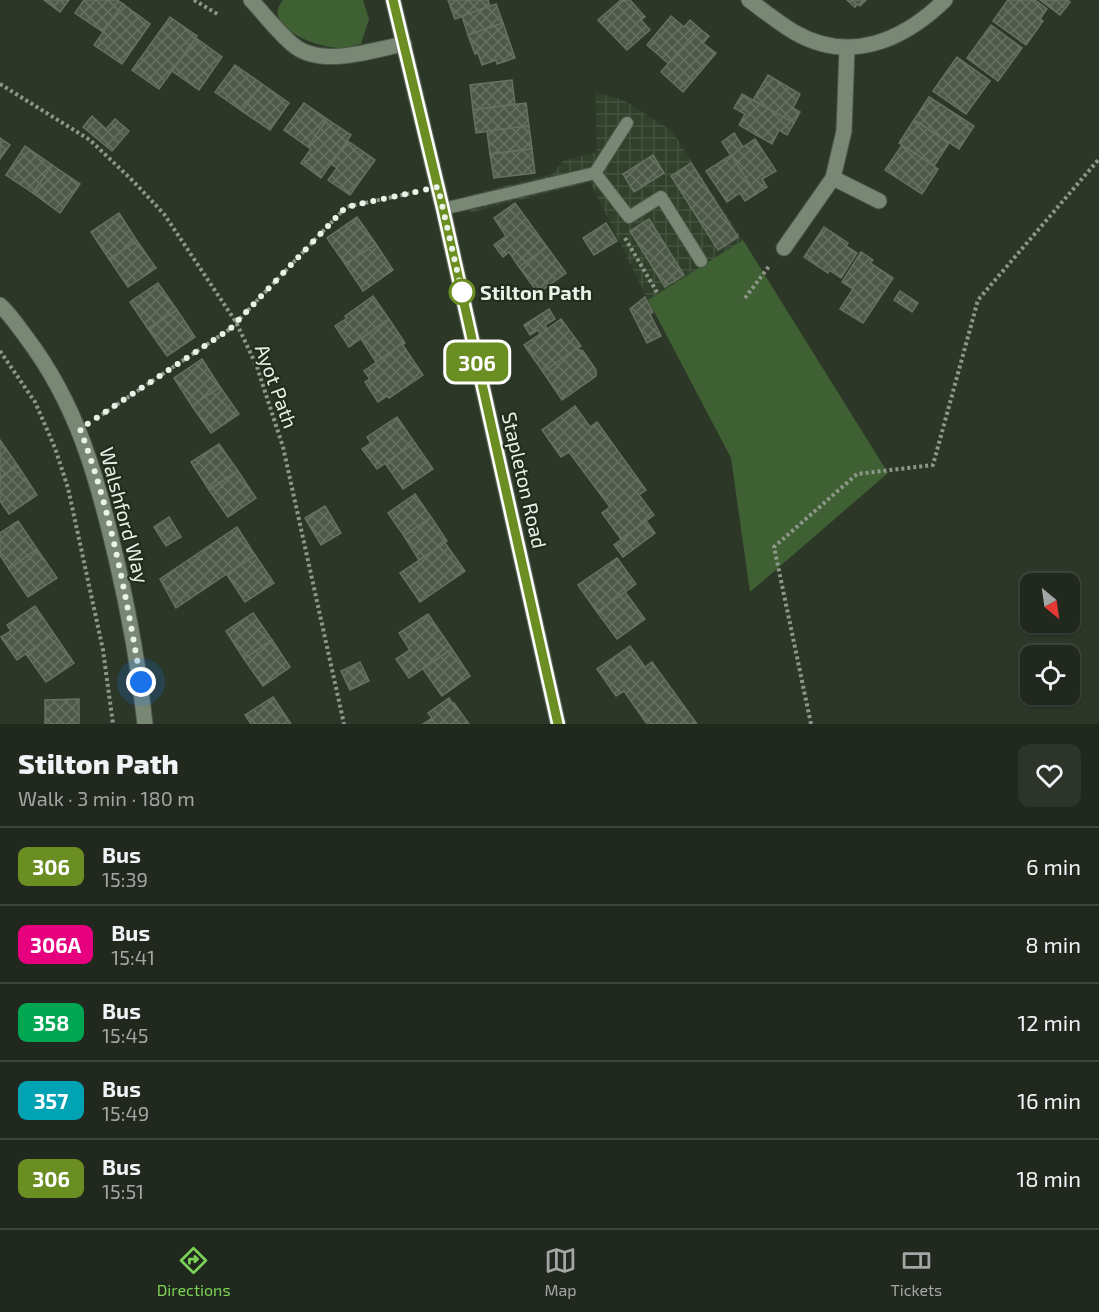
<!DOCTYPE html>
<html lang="en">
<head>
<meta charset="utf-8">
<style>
  body { margin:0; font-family:"Exo 2",sans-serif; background:#2d352b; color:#f1f3f6; height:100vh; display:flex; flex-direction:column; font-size:22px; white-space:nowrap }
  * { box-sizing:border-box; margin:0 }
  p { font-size:20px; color:#a2a6a4 }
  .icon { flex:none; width:33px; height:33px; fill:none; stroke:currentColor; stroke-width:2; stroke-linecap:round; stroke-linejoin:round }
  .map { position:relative; height:724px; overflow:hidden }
  .sheet { display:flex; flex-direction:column; background:#21291e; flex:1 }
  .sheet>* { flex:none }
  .badge { padding:0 12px; border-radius:9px; font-size:21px; line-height:39px }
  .needle { width:39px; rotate:151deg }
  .controls { position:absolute; left:1020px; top:573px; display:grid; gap:12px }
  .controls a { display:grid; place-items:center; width:60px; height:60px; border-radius:12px; background:#21291e; box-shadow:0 2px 4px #0004,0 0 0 2px #3e453c; font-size:30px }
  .you { position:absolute; width:30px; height:30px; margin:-15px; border:4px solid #fff; border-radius:50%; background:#1a73e8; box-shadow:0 0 0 9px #1a73e833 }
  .map>.badge { position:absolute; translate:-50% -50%; box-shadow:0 0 0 3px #fff }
  .round { display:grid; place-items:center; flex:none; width:63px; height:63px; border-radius:12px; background:#2d352b }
  .head { display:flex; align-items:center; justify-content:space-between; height:102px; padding:0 18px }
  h1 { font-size:28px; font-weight:800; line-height:45px }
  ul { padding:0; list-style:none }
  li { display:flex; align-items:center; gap:18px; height:78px; padding:0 18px; border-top:2px solid #3e453c }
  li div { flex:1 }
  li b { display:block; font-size:22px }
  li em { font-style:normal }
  li .badge { min-width:66px; font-weight:700; text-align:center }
  .tabs { display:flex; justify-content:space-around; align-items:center; height:84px; border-top:2px solid #3e453c; background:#21291e; font-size:16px; color:#a2a6a4 }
  .tabs a { display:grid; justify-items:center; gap:3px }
  .tabs .on { color:#7ad156 }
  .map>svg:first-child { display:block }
</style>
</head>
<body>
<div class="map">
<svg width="1099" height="724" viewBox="0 0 1099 724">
  <defs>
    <pattern id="industrial-grid" width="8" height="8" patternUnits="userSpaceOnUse" patternTransform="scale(1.5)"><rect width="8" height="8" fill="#30402a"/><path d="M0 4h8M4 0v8" fill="none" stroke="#44533f"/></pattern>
    <pattern id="building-cross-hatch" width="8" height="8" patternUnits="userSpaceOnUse" patternTransform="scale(1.5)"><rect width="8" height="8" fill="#4e5a49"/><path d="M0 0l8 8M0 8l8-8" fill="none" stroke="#687263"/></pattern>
  </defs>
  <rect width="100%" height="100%" fill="#2c3728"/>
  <path fill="url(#industrial-grid)" d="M595,92l28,8 48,30 72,110 -95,60 -58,-118 -121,31 -4,-17 87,-22 11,-13 34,-9z"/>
  <g fill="#3f6033">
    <path d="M283,0h80l6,19 -8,25c-7,1 -16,5 -23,4 -21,-1 -78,-21 -55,-48z"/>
    <path d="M743,240l145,233 -138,119 -19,-134 -83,-158z"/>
  </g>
  <g fill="url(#building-cross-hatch)" stroke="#657260" stroke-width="1.5">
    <path d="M44,0h25l-9,12z"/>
    <path d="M84,0h33l6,4 -20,28 -28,-19z"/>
    <path d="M448,0h40l2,6 -35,13z"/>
    <path d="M621,0h9l15,17 -4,3 9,10 -23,20 -29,-30z"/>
    <path d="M847,0h19l-6,6 -3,-2 -2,3z"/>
    <path d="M1008,0h27l12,9 -7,10 3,2 -17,24 -33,-24z"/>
    <path d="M1040,0h28l2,2 -10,13z"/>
    <path d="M123,4l27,20 -28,40 -28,-19z"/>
    <path d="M496,4l7,19 -35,12 -6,-19z"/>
    <path d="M671,16l13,11 6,-7 9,8 -30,36 -22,-19z"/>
    <path d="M170,17l27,19 -38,53 -27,-19z"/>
    <path d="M503,23l12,35 -18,6 -1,-4 -14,5 -4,-12 -3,1 -7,-19z"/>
    <path d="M991,25l31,23 -24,33 -31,-23z"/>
    <path d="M699,28l10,8 -6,7 13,10 -33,39 -22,-20z"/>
    <path d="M196,38l26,19 -23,33 -27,-19z"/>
    <path d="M957,57l33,24 -24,33 -33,-23z"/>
    <path d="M235,65l27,19 -20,27 -27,-19z"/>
    <path d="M768,75l32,19 -7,14 7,4 -6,11 -41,-23z"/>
    <path d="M512,80l3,24 -42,6 -3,-25z"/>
    <path d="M262,84l27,19 -19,27 -28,-19z"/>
    <path d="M742,94l52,29 -7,12 -8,-5 -7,14 -33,-19 6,-11 -11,-6z"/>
    <path d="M929,97l45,29 -15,23 -45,-29z"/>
    <path d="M304,103l23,16 -19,28 -24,-17z"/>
    <path d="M526,103l3,23 -53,7 -3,-23z"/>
    <path d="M92,116l14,13 9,-10 14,12 -17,20 -29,-24z"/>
    <path d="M327,119l24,16 -30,43 -20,-15 10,-14 -3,-2z"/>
    <path d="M914,120l35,23 -15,23 -35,-23z"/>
    <path d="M529,126l3,23 -42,5 -3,-23z"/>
    <path d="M734,133l9,14 12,-8 21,32 -14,8 5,8 -11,7 -34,-52z"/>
    <path d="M0,138l10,7 -10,14z"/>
    <path d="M348,141l27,19 -25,35 -22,-15 9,-12 -6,-4z"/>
    <path d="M902,145l36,24 -16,25 -37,-24z"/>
    <path d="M25,146l27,19 -19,28 -27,-18z"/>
    <path d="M532,149l3,24 -41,5 -4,-24z"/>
    <path d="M653,155l11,18 -30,19 -11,-18z"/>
    <path d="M731,155l25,39 -11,7 -5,-8 -13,9 -21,-31z"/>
    <path d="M691,163l47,74 -20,13 -47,-74z"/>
    <path d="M52,165l28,19 -20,29 -27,-20z"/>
    <path d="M515,203l32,44 -28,20 -10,-15 -6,5 -9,-12 12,-9 -12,-18z"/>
    <path d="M119,213l18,28 -28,18 -18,-27z"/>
    <path d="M357,217l19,27 -31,20 -18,-26z"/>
    <path d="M649,219l35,56 -19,12 -35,-56z"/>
    <path d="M606,223l11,18 -23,14 -11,-17z"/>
    <path d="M824,227l24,16 -2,3 11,7 -16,25 -12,-8 -1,3 -24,-16z"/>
    <path d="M137,241l19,27 -28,19 -19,-28z"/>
    <path d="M376,244l17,26 -30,21 -18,-27z"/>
    <path d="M547,247l19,26 -28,20 -19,-26z"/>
    <path d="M861,252l12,8 -3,3 23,15 -30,45 -23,-14 13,-20 -11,-7z"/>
    <path d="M158,283l19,27 -29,19 -18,-27z"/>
    <path d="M900,291l18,12 -6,9 -18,-12z"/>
    <path d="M373,296l16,23 -40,28 -14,-21 12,-8 -2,-2z"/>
    <path d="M645,297l8,15 -3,2 11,22 -14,7 -17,-34z"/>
    <path d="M549,309l6,10 -10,6 2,4 14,-10 20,27 -38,26 -19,-27 16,-11 -2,-4 -8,5 -6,-10z"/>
    <path d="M177,310l18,27 -28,19 -19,-27z"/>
    <path d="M389,319l16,24 -29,19 -15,-23z"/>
    <path d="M402,344l21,31 -34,23 -2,-2 -9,6 -13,-20 5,-3 -6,-8z"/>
    <path d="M576,349l7,2 13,19v6l-34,24 -19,-28z"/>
    <path d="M202,359l18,28 -28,19 -18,-28z"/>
    <path d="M220,387l19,27 -28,19 -19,-27z"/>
    <path d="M575,406l15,21 7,-5 49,68 -7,5 15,20 -33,24 -19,-26 8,-6 -41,-55 -8,5 -19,-27z"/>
    <path d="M397,417l18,26 -38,26 -15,-20 9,-6 -4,-6z"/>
    <path d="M0,440l18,26 -18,12z"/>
    <path d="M415,443l18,26 -30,20 -18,-26z"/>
    <path d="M219,444l19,27 -29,19 -18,-28z"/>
    <path d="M18,466l19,29 -28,19 -9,-13v-23z"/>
    <path d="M238,471l18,27 -28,19 -19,-27z"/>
    <path d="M415,494l16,23 -27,19 -16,-23z"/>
    <path d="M325,506l16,27 -20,12 -16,-27z"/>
    <path d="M169,517l12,20 -15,9 -12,-19z"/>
    <path d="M431,517l16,24 -28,19 -15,-24z"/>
    <path d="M18,521l19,28 -28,20 -9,-14v-22z"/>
    <path d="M646,521l9,12 -32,24 -9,-12z"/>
    <path d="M237,527l18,28 -79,53 -16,-29z"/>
    <path d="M445,543l20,28 -45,31 -20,-29z"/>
    <path d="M37,549l20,29 -29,19 -19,-28z"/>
    <path d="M255,555l19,28 -29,19 -18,-27z"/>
    <path d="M617,558l19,26 -39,28 -19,-27z"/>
    <path d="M625,592l20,27 -28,20 -20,-27z"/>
    <path d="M35,606l19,28 -37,26 -16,-23 10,-6 -4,-6z"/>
    <path d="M253,613l19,27 -28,19 -18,-28z"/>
    <path d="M428,614l24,35 -43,29 -13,-19 14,-9 -11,-17z"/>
    <path d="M54,634l20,29 -28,19 -20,-28z"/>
    <path d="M272,640l18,27 -27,19 -19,-27z"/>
    <path d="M630,646l15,21 7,-5 45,62h-50l-23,-33 -8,5 -19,-27z"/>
    <path d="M452,649l18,27 -28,20 -19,-27z"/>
    <path d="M360,662l9,19 -19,9 -9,-19z"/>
    <path d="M273,697l18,27h-40l-6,-9z"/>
    <path d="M449,698l4,6 1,-1 15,21h-46l9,-6 -4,-5z"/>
    <path d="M79,699v25h-34v-24z"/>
  </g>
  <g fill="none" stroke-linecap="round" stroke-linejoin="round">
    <defs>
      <g id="service">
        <path d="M595,173l32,-50"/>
        <path d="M443,209l152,-36 34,44 32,-20 40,64"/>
      </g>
      <g id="minor">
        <path d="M251,0c13,14 26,31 41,44 28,25 80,6 112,0"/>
        <path d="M749,0c15,11 30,23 45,32 55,32 109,9 151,-32"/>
        <path d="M833,178l46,23"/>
        <path d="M784,248l49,-70 11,-47 3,-83"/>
        <path d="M0,305c10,9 18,21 26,32 51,67 71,140 90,221 13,55 23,110 29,166"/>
      </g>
      <path id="tertiary" d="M393,0l50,209 115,515"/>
    </defs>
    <use href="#service" stroke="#4c5648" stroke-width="14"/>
    <use href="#minor" stroke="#4c5648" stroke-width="17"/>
    <use href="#tertiary" stroke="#4c5648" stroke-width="17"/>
    <g stroke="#8d978a" stroke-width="4" stroke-dasharray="3 3" stroke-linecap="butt">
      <path d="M194,0l25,15"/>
      <path d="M0,84l90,56 44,42 30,32 72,108 21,45 26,80 61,277"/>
      <path d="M625,238l33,56"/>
      <path d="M745,298l25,-33"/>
      <path d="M0,351l35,51 20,46 13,40 35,162 10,74"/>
      <path d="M97,418l133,-89 116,-122 70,-15"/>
      <path d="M811,724l-37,-177 83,-73 76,-9 45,-165 121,-141"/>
    </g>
    <use href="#service" stroke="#798775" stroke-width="12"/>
    <use href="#minor" stroke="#798775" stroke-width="15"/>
    <use href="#tertiary" stroke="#798775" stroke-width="15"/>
  </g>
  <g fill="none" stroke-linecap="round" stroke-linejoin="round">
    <defs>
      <path id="line" d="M393,0l50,209 115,515"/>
    </defs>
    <use href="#line" stroke="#fff" stroke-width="14"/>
    <use href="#line" stroke="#6b8e23" stroke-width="9"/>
    <path stroke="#eaf2e8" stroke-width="6" stroke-dasharray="0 10.8" d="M141,682c-15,-85 -30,-172 -61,-253l150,-100 116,-122 92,-20 25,110 -1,-5"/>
  </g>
  <circle fill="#fff" stroke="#6b8e23" stroke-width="3" cx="462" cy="292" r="12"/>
  <g text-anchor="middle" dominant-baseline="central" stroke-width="4.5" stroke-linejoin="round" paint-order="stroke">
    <g font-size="20" font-weight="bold" fill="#eaf2e8" stroke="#222d1e" text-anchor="start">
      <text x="480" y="292">Stilton Path</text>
    </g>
    <g font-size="20" fill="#eaf2e8" stroke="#222d1e">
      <text transform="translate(277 386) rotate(70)">Ayot Path</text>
      <text transform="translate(525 480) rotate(77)">Stapleton Road</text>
      <text transform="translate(125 515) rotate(75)">Walshford Way</text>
    </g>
  </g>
</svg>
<div class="controls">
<a><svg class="needle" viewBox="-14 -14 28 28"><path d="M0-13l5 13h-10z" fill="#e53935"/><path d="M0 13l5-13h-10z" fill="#a2a6a4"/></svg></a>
<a><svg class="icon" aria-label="locate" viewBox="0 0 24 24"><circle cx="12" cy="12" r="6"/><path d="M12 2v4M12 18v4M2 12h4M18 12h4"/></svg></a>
</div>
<div class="you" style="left:141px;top:682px"></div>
<b class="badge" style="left:477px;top:362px;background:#6b8e23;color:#fff">306</b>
</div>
<section class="sheet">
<div class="head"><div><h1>Stilton Path</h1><p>Walk · 3 min · 180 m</p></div><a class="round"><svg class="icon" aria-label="heart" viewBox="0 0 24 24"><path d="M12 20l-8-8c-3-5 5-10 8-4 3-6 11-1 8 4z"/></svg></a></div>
<ul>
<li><span class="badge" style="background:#6b8e23;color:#fff">306</span><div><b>Bus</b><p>15:39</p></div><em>6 min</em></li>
<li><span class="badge" style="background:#e6007e;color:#fff">306A</span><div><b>Bus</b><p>15:41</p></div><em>8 min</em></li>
<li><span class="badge" style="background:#00a651;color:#fff">358</span><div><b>Bus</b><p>15:45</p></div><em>12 min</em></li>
<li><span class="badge" style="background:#00a3b4;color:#fff">357</span><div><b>Bus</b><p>15:49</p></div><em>16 min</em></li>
<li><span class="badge" style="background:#6b8e23;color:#fff">306</span><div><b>Bus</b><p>15:51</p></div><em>18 min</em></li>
</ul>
</section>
<nav class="tabs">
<a class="on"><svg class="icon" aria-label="directions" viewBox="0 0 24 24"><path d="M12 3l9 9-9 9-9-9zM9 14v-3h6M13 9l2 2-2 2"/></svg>Directions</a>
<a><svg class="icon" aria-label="map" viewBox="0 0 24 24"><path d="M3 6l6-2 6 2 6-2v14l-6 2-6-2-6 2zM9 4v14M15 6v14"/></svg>Map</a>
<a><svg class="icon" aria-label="tickets" viewBox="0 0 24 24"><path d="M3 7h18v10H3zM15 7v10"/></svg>Tickets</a>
</nav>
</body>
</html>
